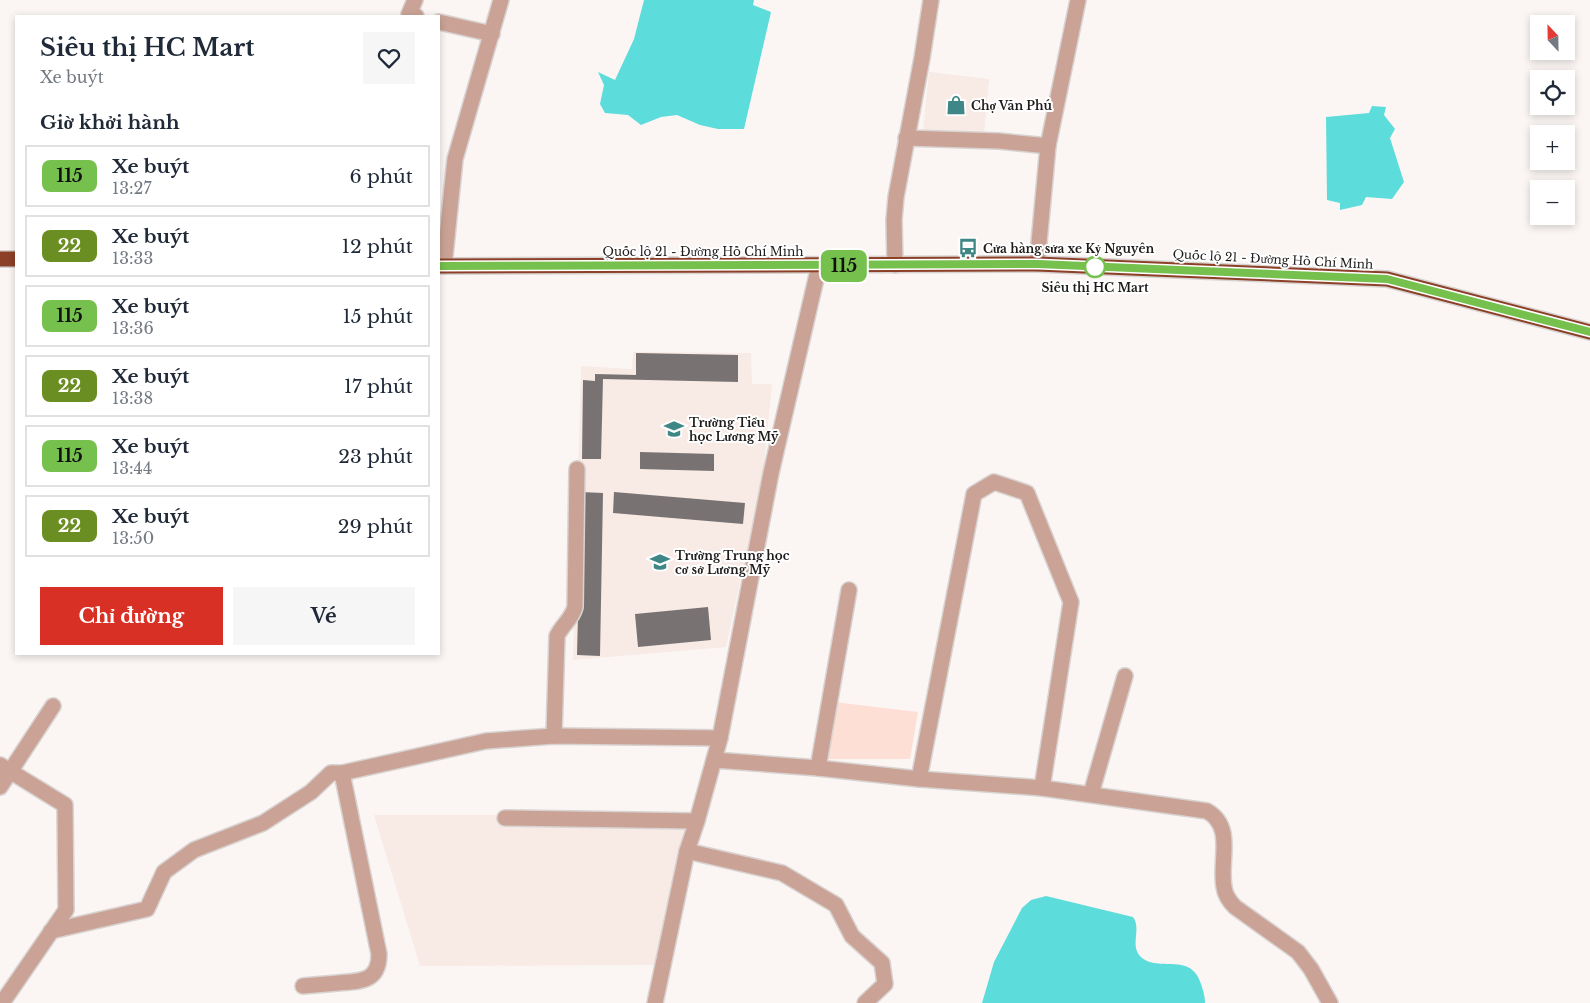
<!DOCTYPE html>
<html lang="vi">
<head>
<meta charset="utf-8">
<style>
  body { margin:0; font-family:"Libre Baskerville",serif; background:#f6f6f7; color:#1f2937; height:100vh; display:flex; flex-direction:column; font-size:19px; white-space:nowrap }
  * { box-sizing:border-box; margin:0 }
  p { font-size:16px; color:#747a83 }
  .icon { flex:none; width:28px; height:28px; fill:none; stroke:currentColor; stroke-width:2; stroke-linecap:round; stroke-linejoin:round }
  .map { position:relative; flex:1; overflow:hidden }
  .side { position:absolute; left:15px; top:15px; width:425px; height:640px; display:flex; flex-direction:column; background:#fff; border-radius:0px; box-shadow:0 2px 8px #0003 }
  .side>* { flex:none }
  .badge { padding:0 10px; border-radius:8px; font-size:18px; line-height:32px }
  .needle { width:32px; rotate:338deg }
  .controls { position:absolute; left:1530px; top:15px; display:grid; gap:10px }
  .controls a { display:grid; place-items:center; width:45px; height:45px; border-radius:0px; background:#fff; box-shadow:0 2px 8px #0003; font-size:25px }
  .map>.badge { position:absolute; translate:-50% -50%; box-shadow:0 0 0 2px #fff }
  h2 { padding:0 25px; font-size:19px; line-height:45px }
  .round { display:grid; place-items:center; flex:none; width:52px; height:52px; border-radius:0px; background:#f6f6f7 }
  .headline { display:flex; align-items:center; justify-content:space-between; height:85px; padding:0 25px }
  h1 { font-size:24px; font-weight:700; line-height:38px }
  .cta { display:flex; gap:10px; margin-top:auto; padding:10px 25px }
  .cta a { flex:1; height:58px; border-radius:0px; background:#d93025; color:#fff; font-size:20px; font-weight:700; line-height:58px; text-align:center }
  .cta a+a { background:#f6f6f7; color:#1f2937 }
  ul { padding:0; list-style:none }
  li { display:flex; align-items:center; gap:15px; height:62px; margin:0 10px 8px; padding:0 15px; border:2px solid #e0e1e3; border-radius:0px }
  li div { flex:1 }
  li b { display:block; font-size:19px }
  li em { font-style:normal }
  li .badge { min-width:55px; font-weight:700; text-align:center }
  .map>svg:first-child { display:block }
</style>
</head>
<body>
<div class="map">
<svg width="1590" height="1003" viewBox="0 0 1590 1003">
  <rect width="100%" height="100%" fill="#fbf6f4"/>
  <g fill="#f8eae5">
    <path d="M929,72l60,7 -5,55 -61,-3z"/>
    <path d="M633,352l118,1 1,31h20l-9,92 -37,171 -153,13 8,-294 51,3z"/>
    <path d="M374,815h313l-28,150 -239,1z"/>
  </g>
  <path fill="#fddfd6" d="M834,702l84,10 -8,47h-84z"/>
  <g fill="#5cdcda">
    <path d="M644,0h110l-1,5 18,7 -27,117h-26l-18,-4 -23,-10 -16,2 -20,8 -13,-10 -23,-2 -5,-9 4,-19 -6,-13 17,8 19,-41z"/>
    <path d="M1372,106l14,1 -2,8 11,14 -5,9 14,44 -12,17 -26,-2 -4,8 -22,5v-7l-13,-3 -1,-83 43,-4z"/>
    <path d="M1046,896l87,21c9,12 -4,29 8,40 17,16 50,-6 60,27 2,6 4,12 4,19h-223l12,-41 28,-54 9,-8z"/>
  </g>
  <g fill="#787372">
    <path d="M636,353l102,2v27l-135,-3 -2,80h-19l1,-79 12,1v-7l41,1z"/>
    <path d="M640,452l74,2v17l-74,-2z"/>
    <path d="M581,492l22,1 -3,163 -23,-1z"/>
    <path d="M614,492l131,11 -2,21 -130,-11z"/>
    <path d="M708,607l3,33 -73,7 -3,-33z"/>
  </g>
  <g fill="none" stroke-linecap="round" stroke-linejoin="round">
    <defs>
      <g id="minor">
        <path d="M415,0l-6,14 7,2"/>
        <path d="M439,22l53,12"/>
        <path d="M906,138l93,3 49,5"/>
        <path d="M1037,264l11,-118 30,-146"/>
        <path d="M895,265l-1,-45 2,-23 26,-139 9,-58"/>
        <path d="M444,266l11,-107 46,-159"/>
        <path d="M554,736l3,-100c5,-11 15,-17 18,-29l2,-138"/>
        <path d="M714,760l104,8 101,11 123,9 165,23c28,16 12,50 17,76 1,8 6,15 11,20l63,45 13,17 19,34"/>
        <path d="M0,765l65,40 1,105 -64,93"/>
        <path d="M818,768l31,-178"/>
        <path d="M919,779l55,-285 20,-12 33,11 44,109 -29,186"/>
        <path d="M0,787l53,-81"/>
        <path d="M1091,794l34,-118"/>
        <path d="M505,818l192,3"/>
        <path d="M687,851l95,22 54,32 16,31 30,27 3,21 -20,19"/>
        <path d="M51,931l96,-22 17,-37 30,-22 69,-27 48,-31 20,-19h11l144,-32 68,-5 166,2"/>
        <path d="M303,986c12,-1 24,-2 35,-3 23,-2 41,-1 41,-29l-37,-181"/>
        <path d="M655,1003l32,-152 10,-30 23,-83 51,-265 48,-207"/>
      </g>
      <g id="highway">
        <path d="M0,259h16"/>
        <path d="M439,266l598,-2 350,15 203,53"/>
      </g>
    </defs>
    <use href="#minor" stroke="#d8d3d1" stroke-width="18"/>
    <use href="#highway" stroke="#d8d3d1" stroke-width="18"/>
    <use href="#minor" stroke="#caa396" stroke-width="15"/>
    <use href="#highway" stroke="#8d4028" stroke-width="15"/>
  </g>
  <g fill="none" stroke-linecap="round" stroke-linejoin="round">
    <defs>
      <path id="line" d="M439,266l599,-2 349,15 203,53"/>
    </defs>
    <use href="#line" stroke="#fff" stroke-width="11"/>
    <use href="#line" stroke="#76c04d" stroke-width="8"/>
  </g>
  <defs>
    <symbol id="shop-bare" viewBox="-9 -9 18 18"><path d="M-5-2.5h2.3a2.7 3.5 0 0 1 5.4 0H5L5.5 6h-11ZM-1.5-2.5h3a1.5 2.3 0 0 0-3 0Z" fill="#3f8786" stroke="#fff" stroke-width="2.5" paint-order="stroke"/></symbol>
    <symbol id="bus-bare" viewBox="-9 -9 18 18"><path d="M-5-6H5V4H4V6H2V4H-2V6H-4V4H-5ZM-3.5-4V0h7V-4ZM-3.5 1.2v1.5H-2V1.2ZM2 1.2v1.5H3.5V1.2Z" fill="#3f8786" stroke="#fff" stroke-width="2.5" paint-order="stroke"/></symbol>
    <symbol id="school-bare" viewBox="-9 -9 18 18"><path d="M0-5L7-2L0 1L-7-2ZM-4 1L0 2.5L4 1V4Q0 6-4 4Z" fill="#3f8786" stroke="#fff" stroke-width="2.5" paint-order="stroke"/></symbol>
  </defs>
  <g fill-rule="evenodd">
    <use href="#shop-bare" x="942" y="91" width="28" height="28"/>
    <use href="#bus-bare" x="954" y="234" width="28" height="28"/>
    <use href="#school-bare" x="660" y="415" width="28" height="28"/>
    <use href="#school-bare" x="646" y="548" width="28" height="28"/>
  </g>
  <circle fill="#fff" stroke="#76c04d" stroke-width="2.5" cx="1095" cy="267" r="10"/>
  <g text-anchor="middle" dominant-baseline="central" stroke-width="4" stroke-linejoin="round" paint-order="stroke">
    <g font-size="12" font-weight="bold" fill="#1e1c1b" stroke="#fff" text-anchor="start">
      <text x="971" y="105">Chợ Văn Phú</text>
      <text x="983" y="248">Cửa hàng sửa xe Kỷ Nguyên</text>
      <text x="689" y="422">Trường Tiểu<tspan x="689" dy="14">học Lương Mỹ</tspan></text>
      <text x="675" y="555">Trường Trung học<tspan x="675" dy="14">cơ sở Lương Mỹ</tspan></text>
    </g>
    <g font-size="12" fill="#1e1c1b" stroke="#fff">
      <text x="703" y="251">Quốc lộ 21 - Đường Hồ Chí Minh</text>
      <text transform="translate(1273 259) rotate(3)">Quốc lộ 21 - Đường Hồ Chí Minh</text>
    </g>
    <g font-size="12" font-weight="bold" fill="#1e1c1b" stroke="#fff">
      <text x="1095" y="287">Siêu thị HC Mart</text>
    </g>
  </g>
</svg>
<div class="controls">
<a><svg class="needle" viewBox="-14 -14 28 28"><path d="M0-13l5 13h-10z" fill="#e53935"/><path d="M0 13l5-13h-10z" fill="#747a83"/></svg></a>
<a><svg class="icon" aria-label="locate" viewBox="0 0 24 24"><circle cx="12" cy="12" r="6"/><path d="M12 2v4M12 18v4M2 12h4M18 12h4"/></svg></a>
<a>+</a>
<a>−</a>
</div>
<b class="badge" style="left:844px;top:266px;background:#76c04d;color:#111">115</b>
<section class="side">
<div class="headline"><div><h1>Siêu thị HC Mart</h1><p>Xe buýt</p></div><a class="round"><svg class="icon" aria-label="heart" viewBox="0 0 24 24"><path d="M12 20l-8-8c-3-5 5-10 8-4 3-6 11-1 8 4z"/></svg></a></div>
<h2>Giờ khởi hành</h2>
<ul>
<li><span class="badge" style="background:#76c04d;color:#111">115</span><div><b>Xe buýt</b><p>13:27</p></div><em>6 phút</em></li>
<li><span class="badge" style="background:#6b8e23;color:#fff">22</span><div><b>Xe buýt</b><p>13:33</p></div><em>12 phút</em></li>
<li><span class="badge" style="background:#76c04d;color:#111">115</span><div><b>Xe buýt</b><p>13:36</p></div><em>15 phút</em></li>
<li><span class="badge" style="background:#6b8e23;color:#fff">22</span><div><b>Xe buýt</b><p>13:38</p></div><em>17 phút</em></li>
<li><span class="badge" style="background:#76c04d;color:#111">115</span><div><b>Xe buýt</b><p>13:44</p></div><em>23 phút</em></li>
<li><span class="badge" style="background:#6b8e23;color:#fff">22</span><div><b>Xe buýt</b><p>13:50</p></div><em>29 phút</em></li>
</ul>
<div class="cta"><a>Chỉ đường</a><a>Vé</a></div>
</section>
</div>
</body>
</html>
